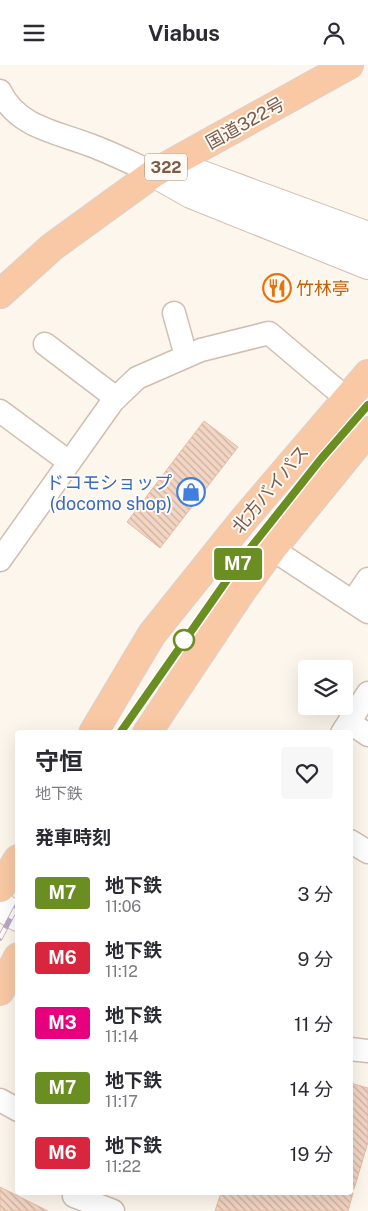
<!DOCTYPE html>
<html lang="ja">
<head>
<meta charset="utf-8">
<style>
  body { margin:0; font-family:"Public Sans","Noto Sans JP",sans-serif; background:#f7f7f7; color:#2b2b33; height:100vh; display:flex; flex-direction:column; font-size:19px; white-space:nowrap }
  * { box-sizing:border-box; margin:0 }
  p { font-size:16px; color:#7c7c81 }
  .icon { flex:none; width:28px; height:28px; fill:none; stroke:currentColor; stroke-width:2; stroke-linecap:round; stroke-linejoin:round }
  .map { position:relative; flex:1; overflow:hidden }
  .side { position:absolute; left:15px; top:665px; width:338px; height:465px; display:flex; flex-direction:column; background:#fff; border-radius:5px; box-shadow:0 5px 20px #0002 }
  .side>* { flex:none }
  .badge { padding:0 10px; border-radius:4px; font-size:18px; line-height:32px }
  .buttons { position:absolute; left:298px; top:595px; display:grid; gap:10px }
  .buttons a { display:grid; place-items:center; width:55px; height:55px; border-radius:5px; background:#fff; box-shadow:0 5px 20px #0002; font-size:25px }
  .map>.badge { position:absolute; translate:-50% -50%; box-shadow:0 0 0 2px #fff }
  h2 { padding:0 20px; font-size:19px; line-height:45px }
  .round { display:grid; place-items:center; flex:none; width:52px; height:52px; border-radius:5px; background:#f7f7f7 }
  .summary { display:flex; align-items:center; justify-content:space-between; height:85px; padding:0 20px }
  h1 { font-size:24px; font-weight:700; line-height:38px }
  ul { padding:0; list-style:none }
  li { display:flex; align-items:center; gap:15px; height:65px; padding:0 20px }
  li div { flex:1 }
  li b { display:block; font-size:19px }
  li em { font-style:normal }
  li .badge { min-width:55px; font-weight:700; text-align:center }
  header { display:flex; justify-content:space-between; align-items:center; height:65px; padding:0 20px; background:#fff; font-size:22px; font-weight:700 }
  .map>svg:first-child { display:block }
</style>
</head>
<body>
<header><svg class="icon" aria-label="menu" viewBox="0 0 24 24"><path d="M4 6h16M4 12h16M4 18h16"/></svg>Viabus<svg class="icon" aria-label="person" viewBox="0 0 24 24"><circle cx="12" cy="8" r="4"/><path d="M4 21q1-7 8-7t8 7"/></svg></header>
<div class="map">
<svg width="368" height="1146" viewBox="0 0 368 1146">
  <defs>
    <pattern id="building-back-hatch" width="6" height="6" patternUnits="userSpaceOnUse" patternTransform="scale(1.25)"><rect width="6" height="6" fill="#f3d5c3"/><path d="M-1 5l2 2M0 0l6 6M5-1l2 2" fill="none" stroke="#cab0a1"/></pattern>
  </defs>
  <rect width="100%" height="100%" fill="#fdf6ec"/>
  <g fill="url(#building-back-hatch)" stroke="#e6bba3">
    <path d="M204,356l34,26 -78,101 -33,-26z"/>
    <path d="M350,1018l18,5v54l-14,47 -4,-1z"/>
    <path d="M0,1122l48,24h-48z"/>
    <path d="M221,1128h132l-5,18h-133z"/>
  </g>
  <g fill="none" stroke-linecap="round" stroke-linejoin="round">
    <defs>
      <g id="minor">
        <path d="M0,26c17,36 56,41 90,54 22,8 43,19 64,28"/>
        <path d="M174,248l12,43"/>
        <path d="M45,279l71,54"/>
        <path d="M0,346l69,51"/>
        <path d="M272,484l96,63"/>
        <path d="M0,495l113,-159 24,-23 64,-28 68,-17 78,66"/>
        <path d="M353,536l15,-22"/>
        <path d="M349,657l19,13"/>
        <path d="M342,668l26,-40"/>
        <path d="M350,776l18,11"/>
        <path d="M350,984l18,2"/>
        <path d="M0,1035l18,10"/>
        <path d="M74,1131l39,15"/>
      </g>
      <g id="tertiary">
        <path d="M154,108l37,21 177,71"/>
        <path d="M158,108l44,2 166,61"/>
        <path d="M0,841l18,11"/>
      </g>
      <g id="trunk">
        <path d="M0,229l52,-47 102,-74 195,-108"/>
        <path d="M93,668l59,-99 93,-116 123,-144"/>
        <path d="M147,668l94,-141 31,-43 96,-118"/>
        <path d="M0,823l18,-29"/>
        <path d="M0,926l18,-34"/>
      </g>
    </defs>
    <use href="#minor" stroke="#d1beb0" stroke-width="25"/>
    <use href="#tertiary" stroke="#d1beb0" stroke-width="30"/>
    <use href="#trunk" stroke="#dad1cd" stroke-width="30"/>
    <use href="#minor" stroke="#fff" stroke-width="22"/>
    <use href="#tertiary" stroke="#fff" stroke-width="28"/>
    <use href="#trunk" stroke="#f9c8a4" stroke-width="28"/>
    <defs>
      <g id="rail">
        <path d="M120,668l121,-173 80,-101 47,-54"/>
        <path d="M0,873l18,-34"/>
      </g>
    </defs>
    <use href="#rail" stroke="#b9a8c9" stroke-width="5.5"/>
    <use href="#rail" stroke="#fffaf3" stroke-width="4" stroke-dasharray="11" stroke-linecap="butt"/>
  </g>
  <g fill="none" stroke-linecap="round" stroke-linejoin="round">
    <defs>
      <path id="line" d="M120,668l121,-173 80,-101 47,-54"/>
    </defs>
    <use href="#line" stroke="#fff" stroke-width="11"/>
    <use href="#line" stroke="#6b8e23" stroke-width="8"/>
  </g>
  <defs>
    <symbol id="restaurant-ring" viewBox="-11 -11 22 22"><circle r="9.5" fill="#fffaf3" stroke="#e8710a" stroke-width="1.5"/><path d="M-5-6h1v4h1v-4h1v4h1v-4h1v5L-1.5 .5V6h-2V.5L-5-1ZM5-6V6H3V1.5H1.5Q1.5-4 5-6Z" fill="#e8710a"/></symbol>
    <symbol id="shop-ring" viewBox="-11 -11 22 22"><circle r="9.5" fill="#fffaf3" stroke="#3f7fe0" stroke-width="1.5"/><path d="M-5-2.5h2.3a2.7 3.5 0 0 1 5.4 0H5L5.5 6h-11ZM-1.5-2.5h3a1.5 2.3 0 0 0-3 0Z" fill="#3f7fe0"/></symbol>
  </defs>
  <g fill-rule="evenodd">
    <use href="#restaurant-ring" x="261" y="207" width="32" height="32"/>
    <use href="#shop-ring" x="175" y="411" width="32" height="32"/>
  </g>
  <circle fill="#fff" stroke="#6b8e23" stroke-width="2.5" cx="184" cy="575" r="10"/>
  <g text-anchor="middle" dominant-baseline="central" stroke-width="4" stroke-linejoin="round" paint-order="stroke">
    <rect fill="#fffaf3" stroke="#a28b7f" stroke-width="1" x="145" y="88.5" width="42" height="27" rx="4"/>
    <g font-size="16" font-weight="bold" fill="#7a5c4d">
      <text x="166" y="102">322</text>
    </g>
    <g font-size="18" fill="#7a5c4d" stroke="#fffaf3">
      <text transform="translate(245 58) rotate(-29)">国道322号</text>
      <text transform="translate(270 424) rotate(-50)">北方バイパス</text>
    </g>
    <g font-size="18" fill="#c56008" stroke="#fffaf3" text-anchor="start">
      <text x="296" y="223">竹林亭</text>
    </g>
    <g font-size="18" fill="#366cbe" stroke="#fffaf3" text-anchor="end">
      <text x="172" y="417">ドコモショップ<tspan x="172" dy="21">(docomo shop)</tspan></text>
    </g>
  </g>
</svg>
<div class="buttons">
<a><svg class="icon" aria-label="layers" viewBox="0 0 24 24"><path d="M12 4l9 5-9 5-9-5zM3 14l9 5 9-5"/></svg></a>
</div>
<b class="badge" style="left:238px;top:499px;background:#6b8e23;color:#fff">M7</b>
<section class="side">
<div class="summary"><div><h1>守恒</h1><p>地下鉄</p></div><a class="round"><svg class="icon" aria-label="heart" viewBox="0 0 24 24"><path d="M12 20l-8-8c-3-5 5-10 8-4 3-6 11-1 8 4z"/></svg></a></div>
<h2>発車時刻</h2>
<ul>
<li><span class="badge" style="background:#6b8e23;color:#fff">M7</span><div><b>地下鉄</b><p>11:06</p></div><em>3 分</em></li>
<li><span class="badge" style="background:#d7263d;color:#fff">M6</span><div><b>地下鉄</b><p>11:12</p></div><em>9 分</em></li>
<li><span class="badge" style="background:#e6007e;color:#fff">M3</span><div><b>地下鉄</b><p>11:14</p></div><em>11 分</em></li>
<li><span class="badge" style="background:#6b8e23;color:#fff">M7</span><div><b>地下鉄</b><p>11:17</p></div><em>14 分</em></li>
<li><span class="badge" style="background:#d7263d;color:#fff">M6</span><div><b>地下鉄</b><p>11:22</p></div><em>19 分</em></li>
</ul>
</section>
</div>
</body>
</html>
